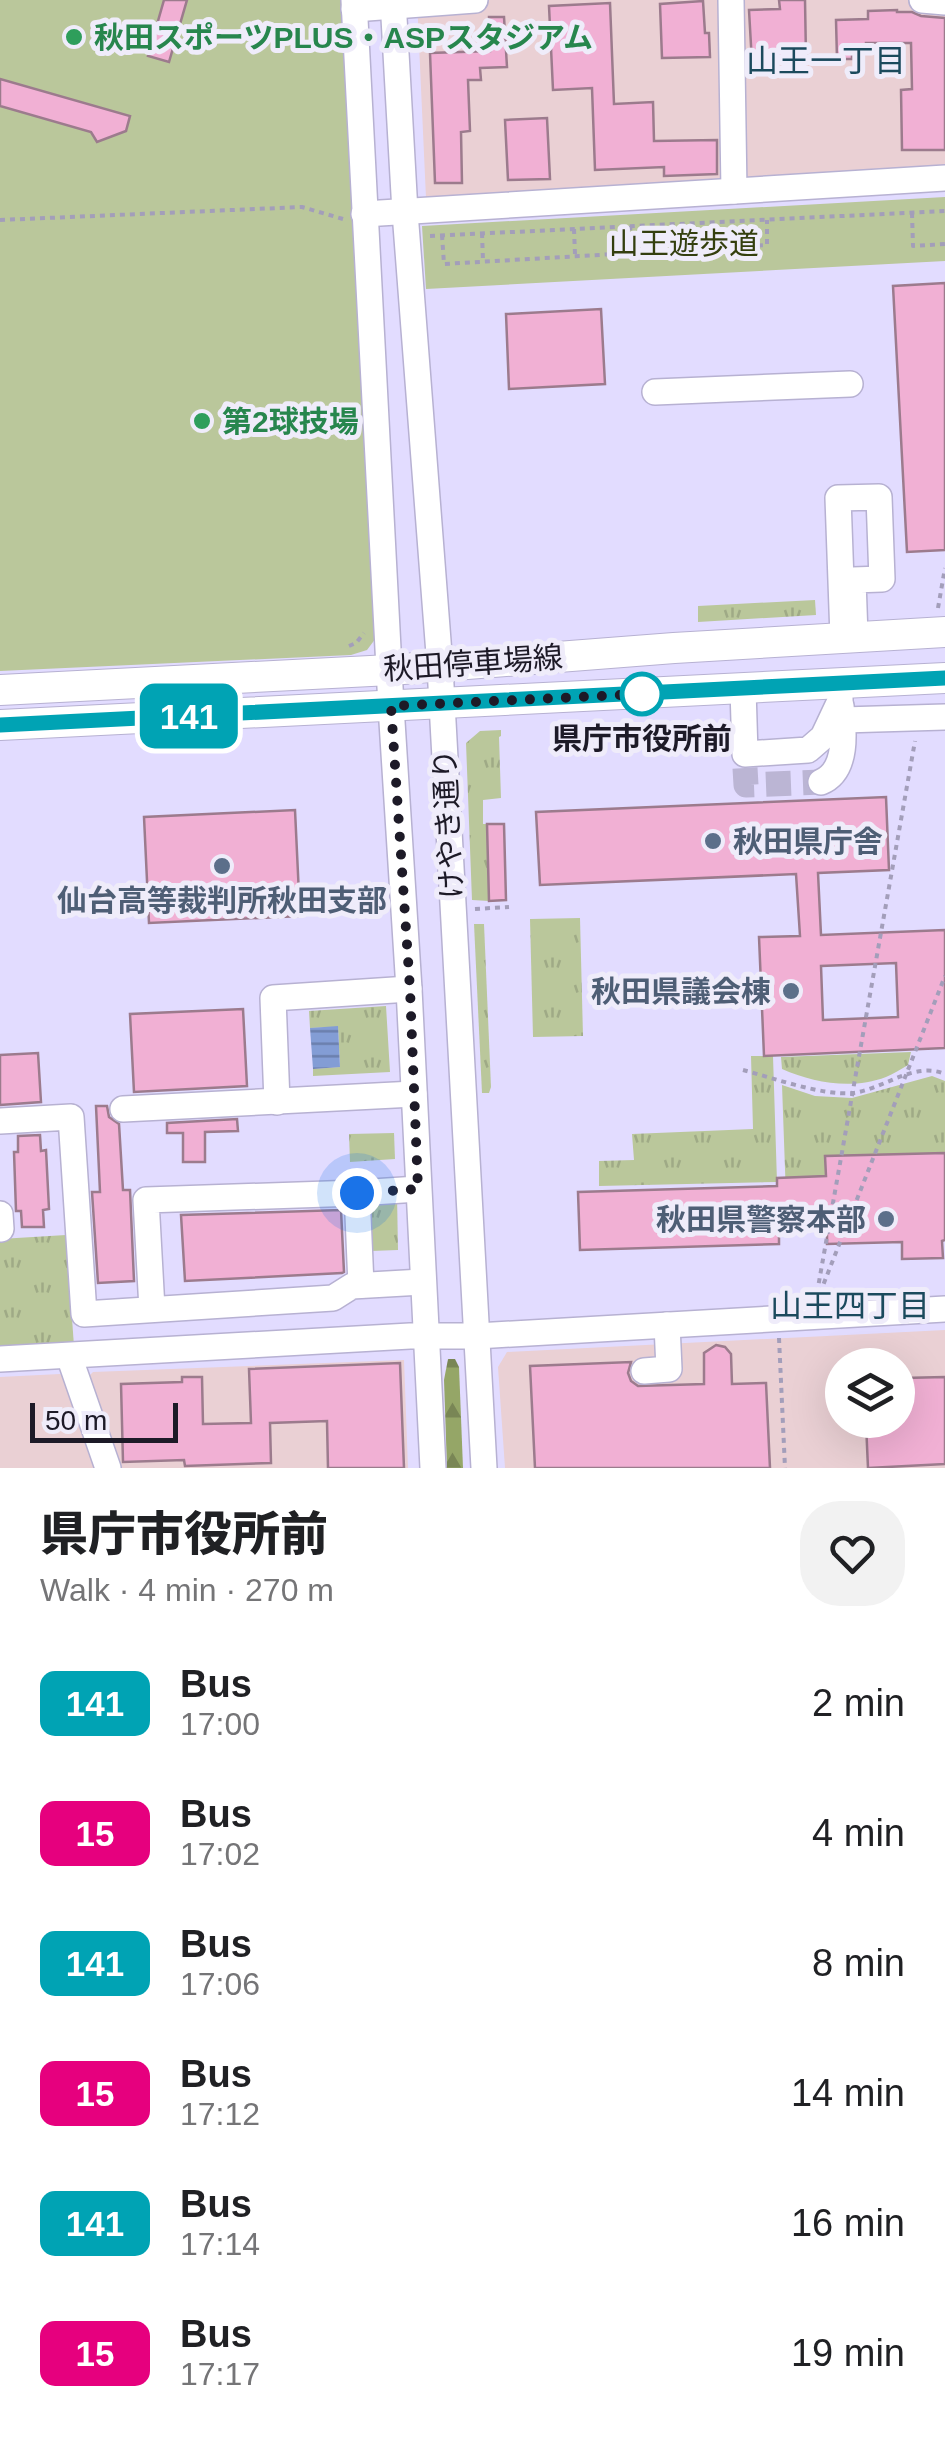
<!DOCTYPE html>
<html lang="en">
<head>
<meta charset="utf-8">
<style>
  body { margin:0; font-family:Arial,"Noto Sans JP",sans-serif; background:#f2f2f2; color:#202124; height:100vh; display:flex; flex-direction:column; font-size:38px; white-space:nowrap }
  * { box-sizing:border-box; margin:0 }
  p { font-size:32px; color:#757577 }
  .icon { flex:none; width:55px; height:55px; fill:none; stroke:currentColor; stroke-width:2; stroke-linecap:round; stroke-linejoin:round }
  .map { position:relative; height:1468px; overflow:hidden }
  .side { display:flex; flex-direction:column; background:#fff; flex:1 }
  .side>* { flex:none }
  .badge { padding:0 20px; border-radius:15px; font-size:35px; line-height:65px }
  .fabs { position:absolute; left:825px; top:1348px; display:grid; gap:20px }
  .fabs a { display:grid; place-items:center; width:90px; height:90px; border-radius:50%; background:#fff; box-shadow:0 10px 40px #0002; font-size:50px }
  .scale { position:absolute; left:30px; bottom:25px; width:148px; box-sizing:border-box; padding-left:10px; border:5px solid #1d1a27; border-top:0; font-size:28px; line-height:35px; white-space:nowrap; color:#1d1a27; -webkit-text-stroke:8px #efecfa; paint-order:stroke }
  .you { position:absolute; width:50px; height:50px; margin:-25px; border:8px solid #fff; border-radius:50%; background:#1a73e8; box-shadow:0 0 0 15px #1a73e833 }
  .map>.badge { position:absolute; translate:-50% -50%; box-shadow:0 0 0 5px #fff }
  .round { display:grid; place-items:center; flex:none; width:105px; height:105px; border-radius:40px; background:#f2f2f2 }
  .headline { display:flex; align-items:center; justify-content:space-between; height:170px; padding:0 40px }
  h1 { font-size:48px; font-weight:800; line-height:75px }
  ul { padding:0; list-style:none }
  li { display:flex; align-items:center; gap:30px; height:130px; padding:0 40px }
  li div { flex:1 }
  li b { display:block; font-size:38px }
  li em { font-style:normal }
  li .badge { min-width:110px; font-weight:700; text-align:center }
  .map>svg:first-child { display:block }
</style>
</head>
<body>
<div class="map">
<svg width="945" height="1468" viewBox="0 0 945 1468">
  <defs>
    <pattern id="grass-tufts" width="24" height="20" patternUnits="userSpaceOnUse" patternTransform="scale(2.5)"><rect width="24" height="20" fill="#bac79b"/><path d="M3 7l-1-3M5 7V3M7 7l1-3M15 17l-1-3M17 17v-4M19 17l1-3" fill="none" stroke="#9faa86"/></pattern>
    <pattern id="forest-firs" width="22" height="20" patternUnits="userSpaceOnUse" patternTransform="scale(2.5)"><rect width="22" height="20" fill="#95a667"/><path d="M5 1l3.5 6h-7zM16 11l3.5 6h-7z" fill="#798655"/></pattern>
    <pattern id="water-rules" width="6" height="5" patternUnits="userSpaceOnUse" patternTransform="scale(2.5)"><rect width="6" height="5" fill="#839dd5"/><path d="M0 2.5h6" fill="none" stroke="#6b7fad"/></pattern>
  </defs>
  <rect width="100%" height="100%" fill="#e2dcff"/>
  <g fill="#ead0d4" fill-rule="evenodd">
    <path d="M417,0h528v171l-519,27z"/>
    <path d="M945,1330v138h-440l-7,-101 9,-15zM842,1365h56v55h-56z"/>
    <path d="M404,1360l4,108h-294l-29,-88 8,-8z"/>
    <path d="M60,1374l10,6 32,88h-102v-91z"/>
  </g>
  <g fill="url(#grass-tufts)">
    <path d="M815,600l1,15 -118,7v-16z"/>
    <path d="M501,730v6l-2,1 2,61 -18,2v24h4l2,77 -17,-1 -6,-157 14,-12z"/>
    <path d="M580,918l3,118 -50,1 -3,-118z"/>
    <path d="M474,924h10l7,163 -2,6h-7z"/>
    <path d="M386,1006l4,66 -77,4v-7l27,-2 -2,-40 -28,1 -1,-17z"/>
    <path d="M911,1052l-3,13c-7,4 -15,9 -22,12 -34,13 -72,6 -104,-8l-1,-12z"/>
    <path d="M751,1056h22l4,126 -178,4v-25l35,-1 -2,-26 121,-5z"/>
    <path d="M932,1076l13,5v72l-119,3v41l-17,-21 -16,1v20h-7l-4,-112 33,11 37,2z"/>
    <path d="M394,1133l1,26 -45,3 -1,-28z"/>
    <path d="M397,1195l1,55 -27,1 -3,-55z"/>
    <path d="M66,1235l8,111 -74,3v-110z"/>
  </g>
  <path fill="url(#forest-firs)" d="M448,1359h7l4,8 4,101h-16l-3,-88z"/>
  <g fill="#bac79b">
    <path d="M0,0h343l33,638 -9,12 -16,5 -351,16z"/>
    <path d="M945,197v64l-519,28 -4,-63z"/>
  </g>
  <path fill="url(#water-rules)" d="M338,1026l2,41 -27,2 -3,-41z"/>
  <g fill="#f1b0d4" stroke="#9c7b8d" stroke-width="2.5" fill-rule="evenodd">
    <path d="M164,0h23l-18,62 -21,-6z"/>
    <path d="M779,0h26l1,58 -28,1 1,2 -27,2 -3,-53 31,-1z"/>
    <path d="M703,1l2,32h4l1,24 -48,1 -2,-54z"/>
    <path d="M610,3l4,101 39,-2 1,39 63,-1v34l-53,2v-9l-69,3 -3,-82 -39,2 -4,-84z"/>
    <path d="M897,10v2h15l9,4 24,2v132h-43l-1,-60 11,-1 -1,-46h-45v4h-14v12h-15l-1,-39 32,-1v-8z"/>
    <path d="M489,17h15l3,50 -27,1 1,12h-13l2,51 -9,1 1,51h-27l-5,-130 60,-2z"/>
    <path d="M0,79l130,37 -4,15 -29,11 -6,-10 -91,-26z"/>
    <path d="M547,118l3,61 -42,1 -3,-60z"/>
    <path d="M945,283v267l-38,2 -14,-266z"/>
    <path d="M601,309l4,75 -96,5 -3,-75z"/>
    <path d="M886,797l3,73 -71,3 3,62 124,-5v118l-181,8 -5,-119 41,-1 -4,-62 -256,11 -4,-73zM896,963l2,54 -75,3 -2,-54z"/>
    <path d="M295,810l5,106 -151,7 -5,-106z"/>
    <path d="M487,824h17l2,76 -17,1z"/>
    <path d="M243,1009l4,77 -113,6 -4,-78z"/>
    <path d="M38,1053l3,49 -41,3v-50z"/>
    <path d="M96,1106h11l2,11 10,7 4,66h7l4,91 -36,2 -6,-91h8z"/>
    <path d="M237,1119l1,12 -33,1v30h-22v-29h-16v-10z"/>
    <path d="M40,1135l1,16 5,-1 3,59 -6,1 1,17h-22l-1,-16h-5l-2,-59h4v-16z"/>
    <path d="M945,1153v87l-3,1 1,17 -41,1v-17l-75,2v-21l-48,1v20l-199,6 -2,-58 199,-6v-8l49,-2 -1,-20z"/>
    <path d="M341,1210l3,62 -2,1 -157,8 -4,-66z"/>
    <path d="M716,1345l9,2 6,7 1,30 34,-1 4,85h-235l-5,-102 101,-4 -3,11 3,8 7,5 66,-2v-31z"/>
    <path d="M400,1363l4,105h-76l-1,-47 -57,2 1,40 -86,3 -1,-6 -61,2 -2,-78 61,-2v-5h20l1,47 48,-1 -2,-54z"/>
    <path d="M945,1377v87l-77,4 -2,-45h8l-1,-3h25v-17h5v-25z"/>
  </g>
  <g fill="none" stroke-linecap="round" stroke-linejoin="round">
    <path stroke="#bbb5d4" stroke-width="25" stroke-dasharray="25 12" stroke-linecap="butt" d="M745,768l1,17 75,-3"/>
    <defs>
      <g id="minor">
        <path d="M354,0l37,706 18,283 24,479"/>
        <path d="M393,0l12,212 35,455 44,801"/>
        <path d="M731,0l3,191"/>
        <path d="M922,0l23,2"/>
        <path d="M354,9l121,-9"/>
        <path d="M364,214l581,-36"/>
        <path d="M655,392l195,-8"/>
        <path d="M843,637l-5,-139 41,-1 3,82 -29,1 2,56"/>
        <path d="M743,689l2,65 63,-4 15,-13 17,-36v-17"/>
        <path d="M843,720l102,-3"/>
        <path d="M821,782c27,-11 23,-51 20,-76"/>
        <path d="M277,1102l-4,-104 136,-9"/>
        <path d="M123,1109l291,-15"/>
        <path d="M0,1121l71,-4 13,197 249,-16 19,-12 70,-4"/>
        <path d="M357,1193l61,-4"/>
        <path d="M0,1214l1,15"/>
        <path d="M152,1309l-6,-109 211,-7 4,92"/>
        <path d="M69,1356l39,112"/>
        <path d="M0,1359l410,-23h67l468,-27"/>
        <path d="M644,1371l25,-2 -2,-44"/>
      </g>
      <g id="major">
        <path d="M0,690l390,-20 284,-22 271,-16"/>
        <path d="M0,725l945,-47"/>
      </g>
    </defs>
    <use href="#minor" stroke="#b7b1d2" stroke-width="28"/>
    <use href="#major" stroke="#b7b1d2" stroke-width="32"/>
    <g stroke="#a39eba" stroke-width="4" stroke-dasharray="5 5" stroke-linecap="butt">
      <path d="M912,213l1,33 32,-2"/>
      <path d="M0,220l302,-13 41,12"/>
      <path d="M672,224l1,25 94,-4v-25"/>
      <path d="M574,229l1,25"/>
      <path d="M482,233l1,28"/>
      <path d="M442,235l2,29 188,-11 -2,-27"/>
      <path d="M430,236l515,-25"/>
      <path d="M938,608l7,-40"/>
      <path d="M349,646l7,-3 8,-10"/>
      <path d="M475,909l34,-2"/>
      <path d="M743,1070c30,8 80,26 110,23 31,-4 61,-32 92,-19"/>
      <path d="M817,1293l98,-552"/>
      <path d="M820,1293l125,-317"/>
      <path d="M779,1338l6,130"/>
    </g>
    <use href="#minor" stroke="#fff" stroke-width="25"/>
    <use href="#major" stroke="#fff" stroke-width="30"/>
  </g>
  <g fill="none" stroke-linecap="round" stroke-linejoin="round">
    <defs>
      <path id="line" d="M0,725l945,-47"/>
    </defs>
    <use href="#line" stroke="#fff" stroke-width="22"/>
    <use href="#line" stroke="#00a3b4" stroke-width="15"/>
    <path stroke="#1d1a27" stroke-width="10" stroke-dasharray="0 18" d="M357,1193l61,-4 -8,-200 -19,-283 251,-12"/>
  </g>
  <g fill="#2e9e5b" stroke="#efecfa" stroke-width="4">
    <circle cx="74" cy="37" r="10"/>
    <circle cx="202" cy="421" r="10"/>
  </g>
  <circle fill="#fff" stroke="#00a3b4" stroke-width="5" cx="642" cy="694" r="20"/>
  <g fill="#5c6f8a" stroke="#efecfa" stroke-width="4">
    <circle cx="713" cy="841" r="10"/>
    <circle cx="222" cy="866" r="10"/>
    <circle cx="791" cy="991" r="10"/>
    <circle cx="886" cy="1219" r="10"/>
  </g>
  <g text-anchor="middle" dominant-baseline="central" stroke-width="10" stroke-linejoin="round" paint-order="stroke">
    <g font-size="30" font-weight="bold" fill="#27864d" stroke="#efecfa" text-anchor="start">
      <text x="94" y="37">秋田スポーツPLUS・ASPスタジアム</text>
      <text x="222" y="421">第2球技場</text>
    </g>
    <g font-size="30" fill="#343f0f" stroke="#efecfa">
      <text x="684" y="243">山王遊歩道</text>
    </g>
    <g font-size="30" fill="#1d1a27" stroke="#efecfa">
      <text transform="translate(473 663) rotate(-4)">秋田停車場線</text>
      <text transform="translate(448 824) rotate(-93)">けやき通り</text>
    </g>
    <g font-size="30" font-weight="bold" fill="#1d1a27" stroke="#efecfa">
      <text x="642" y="738">県庁市役所前</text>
    </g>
    <g font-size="30" font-weight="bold" fill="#4e5e75" stroke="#efecfa" text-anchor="end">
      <text x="733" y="841" text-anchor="start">秋田県庁舎</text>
      <text x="222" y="900" text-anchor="middle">仙台高等裁判所秋田支部</text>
      <text x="771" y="991">秋田県議会棟</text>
      <text x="866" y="1219">秋田県警察本部</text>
    </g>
    <g font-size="32" fill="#1b4a5d" stroke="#efecfa">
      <text x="826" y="61">山王一丁目</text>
      <text x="850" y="1306">山王四丁目</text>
    </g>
  </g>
</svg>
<div class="fabs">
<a><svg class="icon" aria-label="layers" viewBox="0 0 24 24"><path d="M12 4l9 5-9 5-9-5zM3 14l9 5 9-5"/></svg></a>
</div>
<div class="scale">50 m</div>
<div class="you" style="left:357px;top:1193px"></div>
<b class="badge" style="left:189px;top:716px;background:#00a3b4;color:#fff">141</b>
</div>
<section class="side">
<div class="headline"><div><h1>県庁市役所前</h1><p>Walk · 4 min · 270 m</p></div><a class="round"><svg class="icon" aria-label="heart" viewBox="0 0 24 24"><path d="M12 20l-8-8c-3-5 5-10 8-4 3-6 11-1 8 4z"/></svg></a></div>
<ul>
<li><span class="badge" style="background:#00a3b4;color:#fff">141</span><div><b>Bus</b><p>17:00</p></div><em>2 min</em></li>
<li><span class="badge" style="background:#e6007e;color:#fff">15</span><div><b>Bus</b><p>17:02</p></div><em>4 min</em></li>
<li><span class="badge" style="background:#00a3b4;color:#fff">141</span><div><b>Bus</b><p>17:06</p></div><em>8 min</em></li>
<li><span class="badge" style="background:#e6007e;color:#fff">15</span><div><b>Bus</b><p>17:12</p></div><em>14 min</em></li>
<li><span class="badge" style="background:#00a3b4;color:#fff">141</span><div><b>Bus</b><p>17:14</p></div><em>16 min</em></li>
<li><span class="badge" style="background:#e6007e;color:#fff">15</span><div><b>Bus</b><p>17:17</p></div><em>19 min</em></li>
</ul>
</section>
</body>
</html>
